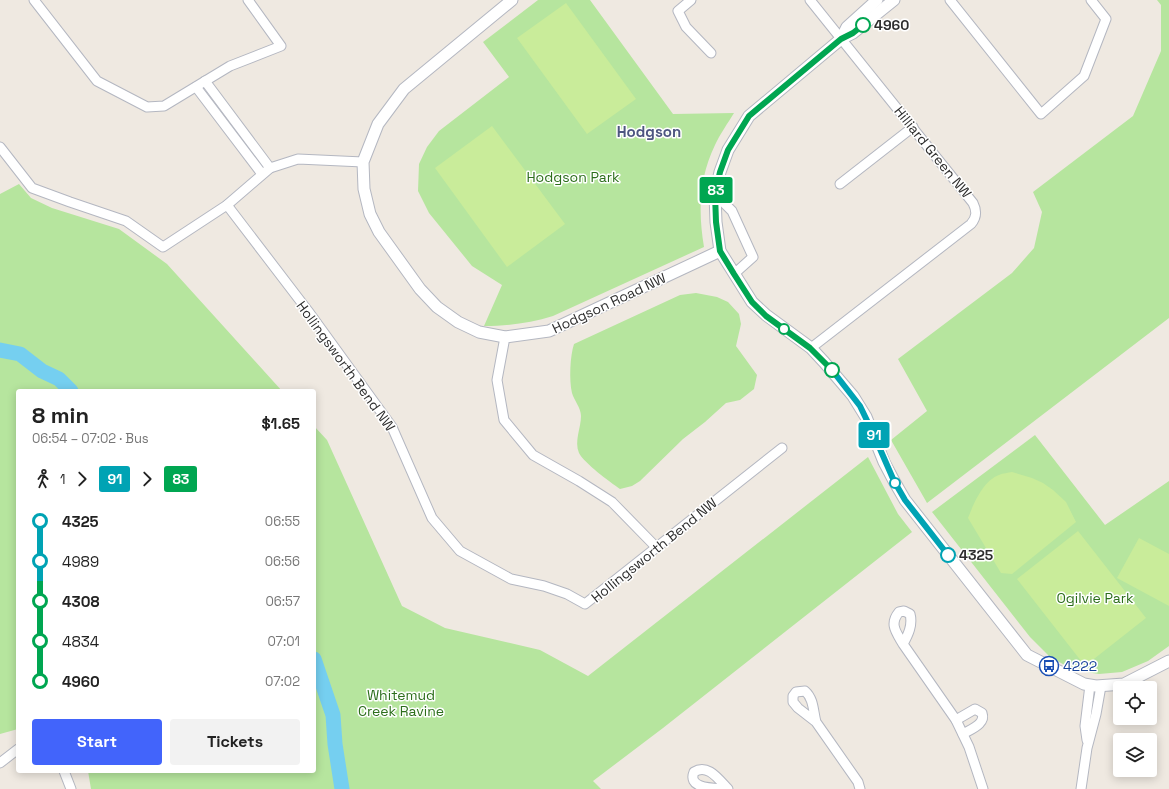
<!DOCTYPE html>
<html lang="en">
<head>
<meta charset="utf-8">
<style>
  body { margin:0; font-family:"Space Grotesk",sans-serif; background:#f2f2f2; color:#222; height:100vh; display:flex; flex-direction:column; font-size:15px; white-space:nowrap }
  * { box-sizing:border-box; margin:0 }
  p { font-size:13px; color:#767676 }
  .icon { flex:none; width:22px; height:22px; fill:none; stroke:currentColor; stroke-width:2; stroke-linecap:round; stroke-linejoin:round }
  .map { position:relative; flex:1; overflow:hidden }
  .side { position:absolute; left:16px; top:389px; width:300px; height:384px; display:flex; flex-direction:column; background:#fff; border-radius:4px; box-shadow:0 2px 10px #0003 }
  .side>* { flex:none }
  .badge { padding:0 8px; border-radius:3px; font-size:14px; line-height:26px }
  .buttons { position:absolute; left:1113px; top:681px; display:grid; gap:8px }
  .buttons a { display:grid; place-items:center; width:44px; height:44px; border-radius:4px; background:#fff; box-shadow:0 2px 10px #0003; font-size:20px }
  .map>.badge { position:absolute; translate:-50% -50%; box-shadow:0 0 0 2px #fff }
  .legs { display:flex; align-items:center; gap:6px; height:44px; padding:0 16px; font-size:13px }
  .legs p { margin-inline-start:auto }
  .headline { display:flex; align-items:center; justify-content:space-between; height:68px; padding:0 16px }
  h1 { font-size:22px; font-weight:700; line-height:30px }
  .action { display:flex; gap:8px; margin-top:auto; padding:8px 16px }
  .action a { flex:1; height:46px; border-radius:4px; background:#4264fb; color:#fff; font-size:16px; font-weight:700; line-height:46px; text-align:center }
  .action a+a { background:#f2f2f2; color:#222 }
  ul { padding:0 16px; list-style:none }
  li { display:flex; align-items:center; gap:14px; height:40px; font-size:15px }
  li i { display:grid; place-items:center; width:6px; height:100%; margin:0 5px; background:currentColor }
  li i::after { content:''; width:10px; height:10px; margin:-5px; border:3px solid; border-radius:50%; background:#fff }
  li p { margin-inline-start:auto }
  li:first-child i { background:linear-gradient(#0000 50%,currentColor 0) }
  li:last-child i { background:linear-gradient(currentColor 50%,#0000 0) }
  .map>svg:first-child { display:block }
</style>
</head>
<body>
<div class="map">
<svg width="1169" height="789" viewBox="0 0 1169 789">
  <rect width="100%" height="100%" fill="#efe9e1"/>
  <g fill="#b6e59e">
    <path d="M538,0h52l83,114 61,-1c-6,10 -14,21 -19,32 -16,33 -17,66 -11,102l-151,69c-23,7 -45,10 -69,10l18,-41 -30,-19 -43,-53 -11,-22 1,-27 8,-17 12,-16 70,-54 -26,-35z"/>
    <path d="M1157,0h12v318l-242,185 -36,-63 36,-29 -29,-52 114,-86 22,-25 8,-36 -9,-20 100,-76 28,-65v-46z"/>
    <path d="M19,184l12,14 21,10 67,21 48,35 115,127h-264v338l-18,5v-540z"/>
    <path d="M696,293l21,4 11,5 11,12 2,10 -5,22 21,29 -3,14 -14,11 -14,3 -21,19 -22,17 -43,42 -8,5 -12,3c-10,-7 -36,-26 -41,-36 -5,-12 2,-25 2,-37 0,-8 -7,-16 -9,-23 -3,-13 -2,-37 2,-49l106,-49z"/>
    <path d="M314,426l13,14 75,166 43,22 95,22 48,26 280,-219 30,57 14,18 -249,196 -70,53 8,8h-510l-3,-18h226z"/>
    <path d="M1035,435l70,90 64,-44v165l-21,15 -26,11 -23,2 -26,-4 -24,-14 -19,-19 -98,-125z"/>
  </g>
  <g fill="#c9ec9a">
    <path d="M566,3l70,96 -49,35 -70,-96z"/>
    <path d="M492,126l73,98 -58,43 -72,-99z"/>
    <path d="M1012,472l20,6 11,5 10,7 13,12 10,20 -64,52 -11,-1 -33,-55c6,-15 15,-37 31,-43 4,-2 9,-2 13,-3z"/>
    <path d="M1078,531l68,87 -61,48 -68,-87z"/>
    <path d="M1139,538l30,16v52l-52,-28z"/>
  </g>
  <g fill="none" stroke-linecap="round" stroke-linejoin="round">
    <g stroke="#75cff0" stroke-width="15">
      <path d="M0,350l20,4 22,17 17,8 12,12"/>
      <path d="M314,659l19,56 2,29 7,45"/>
    </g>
    <defs>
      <g id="minor">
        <path d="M34,0l63,81 50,26 17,-1 66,-40 51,-20 -33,-46"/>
        <path d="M691,0l-13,11 8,16 25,26"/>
        <path d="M810,0l163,203c4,8 4,14 -2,21l-160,124"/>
        <path d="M950,0l91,114 43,-38 22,-57 -15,-19"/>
        <path d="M205,81l65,87"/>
        <path d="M196,87l66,87"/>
        <path d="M0,147l32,41 38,14 56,19 37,26 64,-42 43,-37 28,-9 65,3"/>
        <path d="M840,184l73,-57"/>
        <path d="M715,194l17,17 21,46 -19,17"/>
        <path d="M227,205l81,106 84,116 40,91 28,33 51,28 33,7 23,8 18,10 197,-156"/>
        <path d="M505,337l-8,43 7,40 29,35 46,26 33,21 44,45"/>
        <path d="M903,644c5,-9 10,-19 7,-30l-6,-3 -5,1c-10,12 -3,20 4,32l53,76 13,27 14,42"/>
        <path d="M956,720l19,-11 7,4c4,11 -11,16 -19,21"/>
        <path d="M816,722c-3,-11 -2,-23 -11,-31l-9,1 -3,4v6l5,6 18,14 42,60 2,7"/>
        <path d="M1087,740l-2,-14 5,-41"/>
        <path d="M0,763l18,-14"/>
        <path d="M64,771l7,18"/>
        <path d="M725,789c-11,-1 -38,0 -31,-17 14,-9 25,8 34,17"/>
        <path d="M1081,789l6,-41 9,-34 5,-28"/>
      </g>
      <g id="tertiary">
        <path d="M512,0l-108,89 -26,35 -15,38 1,27 6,25 9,18 41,57 17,18 21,15 21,10 26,5 44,-6 171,-80"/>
        <path d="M894,0l-41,33 -12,6 -92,77 -21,34 -8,22 -5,22 1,28 4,29 32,51 14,13 45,33 13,14 29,34 13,21 18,45 10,19 11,19 122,155 57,29 12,2 28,-2 45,-23"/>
        <path d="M841,39l6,-12 30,-27"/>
      </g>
    </defs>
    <use href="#minor" stroke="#b4b7c1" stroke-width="11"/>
    <use href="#tertiary" stroke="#b4b7c1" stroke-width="13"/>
    <use href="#minor" stroke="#fff" stroke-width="9"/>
    <use href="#tertiary" stroke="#fff" stroke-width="11"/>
  </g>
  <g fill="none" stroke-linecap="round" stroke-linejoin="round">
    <defs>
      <path id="line-1" d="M832,370l28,36 13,27 21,48 11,19 43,55"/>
      <path id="line-2" d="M832,370l-22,-22 -44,-32 -14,-14 -18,-28 -14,-23 -4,-29 -1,-28 5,-22 8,-22 21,-34 92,-77 12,-6 10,-8"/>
    </defs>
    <use href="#line-1" stroke="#fff" stroke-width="9"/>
    <use href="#line-2" stroke="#fff" stroke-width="9"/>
    <use href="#line-1" stroke="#00a3b4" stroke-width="6"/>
    <use href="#line-2" stroke="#00a651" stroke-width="6"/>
  </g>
  <defs>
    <symbol id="bus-ring" viewBox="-11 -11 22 22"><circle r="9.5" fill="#fff" stroke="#1a4fb4" stroke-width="1.5"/><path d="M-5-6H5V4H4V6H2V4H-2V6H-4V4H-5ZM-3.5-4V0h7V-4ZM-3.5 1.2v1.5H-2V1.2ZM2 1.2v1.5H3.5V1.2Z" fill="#1a4fb4"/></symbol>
  </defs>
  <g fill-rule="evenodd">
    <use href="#bus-ring" x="1038" y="655" width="22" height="22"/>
  </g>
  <g fill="#fff" stroke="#00a651" stroke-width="2">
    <circle cx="863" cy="25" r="7"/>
    <circle cx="784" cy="329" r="5"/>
    <circle cx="832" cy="370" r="7"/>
  </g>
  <g fill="#fff" stroke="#00a3b4" stroke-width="2">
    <circle cx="895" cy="483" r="5"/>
    <circle cx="948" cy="555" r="7"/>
  </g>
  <g text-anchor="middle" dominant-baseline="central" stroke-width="3" stroke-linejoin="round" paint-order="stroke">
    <g font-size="14" font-weight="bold" fill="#2e2e2e" stroke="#fff" text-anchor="start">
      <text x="874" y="25">4960</text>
      <text x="959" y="555">4325</text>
    </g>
    <g font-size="14" fill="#2e2e2e" stroke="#fff">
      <text transform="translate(933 152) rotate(51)">Hilliard Green NW</text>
      <text transform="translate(609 303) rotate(-25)">Hodgson Road NW</text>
      <text transform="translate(346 366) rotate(54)">Hollingsworth Bend NW</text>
      <text transform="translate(654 550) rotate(-39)">Hollingsworth Bend NW</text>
    </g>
    <g font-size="14" fill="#2c6e1b" stroke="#fff">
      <text x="573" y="177">Hodgson Park</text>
      <text x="1095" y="598">Ogilvie Park</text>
      <text x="401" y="695">Whitemud<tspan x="401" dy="16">Creek Ravine</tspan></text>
    </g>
    <g font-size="14" fill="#164399" stroke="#fff" text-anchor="start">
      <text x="1063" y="666">4222</text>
    </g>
    <g font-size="15" font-weight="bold" fill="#4d5680" stroke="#fff">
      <text x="649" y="131">Hodgson</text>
    </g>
  </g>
</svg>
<div class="buttons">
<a><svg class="icon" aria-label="locate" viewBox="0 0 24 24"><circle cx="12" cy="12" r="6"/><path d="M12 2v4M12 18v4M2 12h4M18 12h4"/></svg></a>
<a><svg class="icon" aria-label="layers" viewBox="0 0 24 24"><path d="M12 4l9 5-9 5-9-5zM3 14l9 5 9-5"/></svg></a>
</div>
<b class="badge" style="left:874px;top:435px;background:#00a3b4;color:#fff">91</b>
<b class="badge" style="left:716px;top:190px;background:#00a651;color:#fff">83</b>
<section class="side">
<div class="headline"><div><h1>8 min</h1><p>06:54 – 07:02 · Bus</p></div><b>$1.65</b></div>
<div class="legs"><svg class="icon" aria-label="walk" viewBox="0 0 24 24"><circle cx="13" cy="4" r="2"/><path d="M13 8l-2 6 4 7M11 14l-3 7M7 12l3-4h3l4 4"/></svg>1<svg class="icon" aria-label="forward" viewBox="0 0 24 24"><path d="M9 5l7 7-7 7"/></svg><b class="badge" style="background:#00a3b4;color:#fff">91</b><svg class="icon" aria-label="forward" viewBox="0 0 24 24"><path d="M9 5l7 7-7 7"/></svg><b class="badge" style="background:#00a651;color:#fff">83</b></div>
<ul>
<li><i style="color:#00a3b4"></i><b>4325</b><p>06:55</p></li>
<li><i style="color:#00a3b4"></i><span>4989</span><p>06:56</p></li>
<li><i style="color:#00a651"></i><b>4308</b><p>06:57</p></li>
<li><i style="color:#00a651"></i><span>4834</span><p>07:01</p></li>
<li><i style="color:#00a651"></i><b>4960</b><p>07:02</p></li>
</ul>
<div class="action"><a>Start</a><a>Tickets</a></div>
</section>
</div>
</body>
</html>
